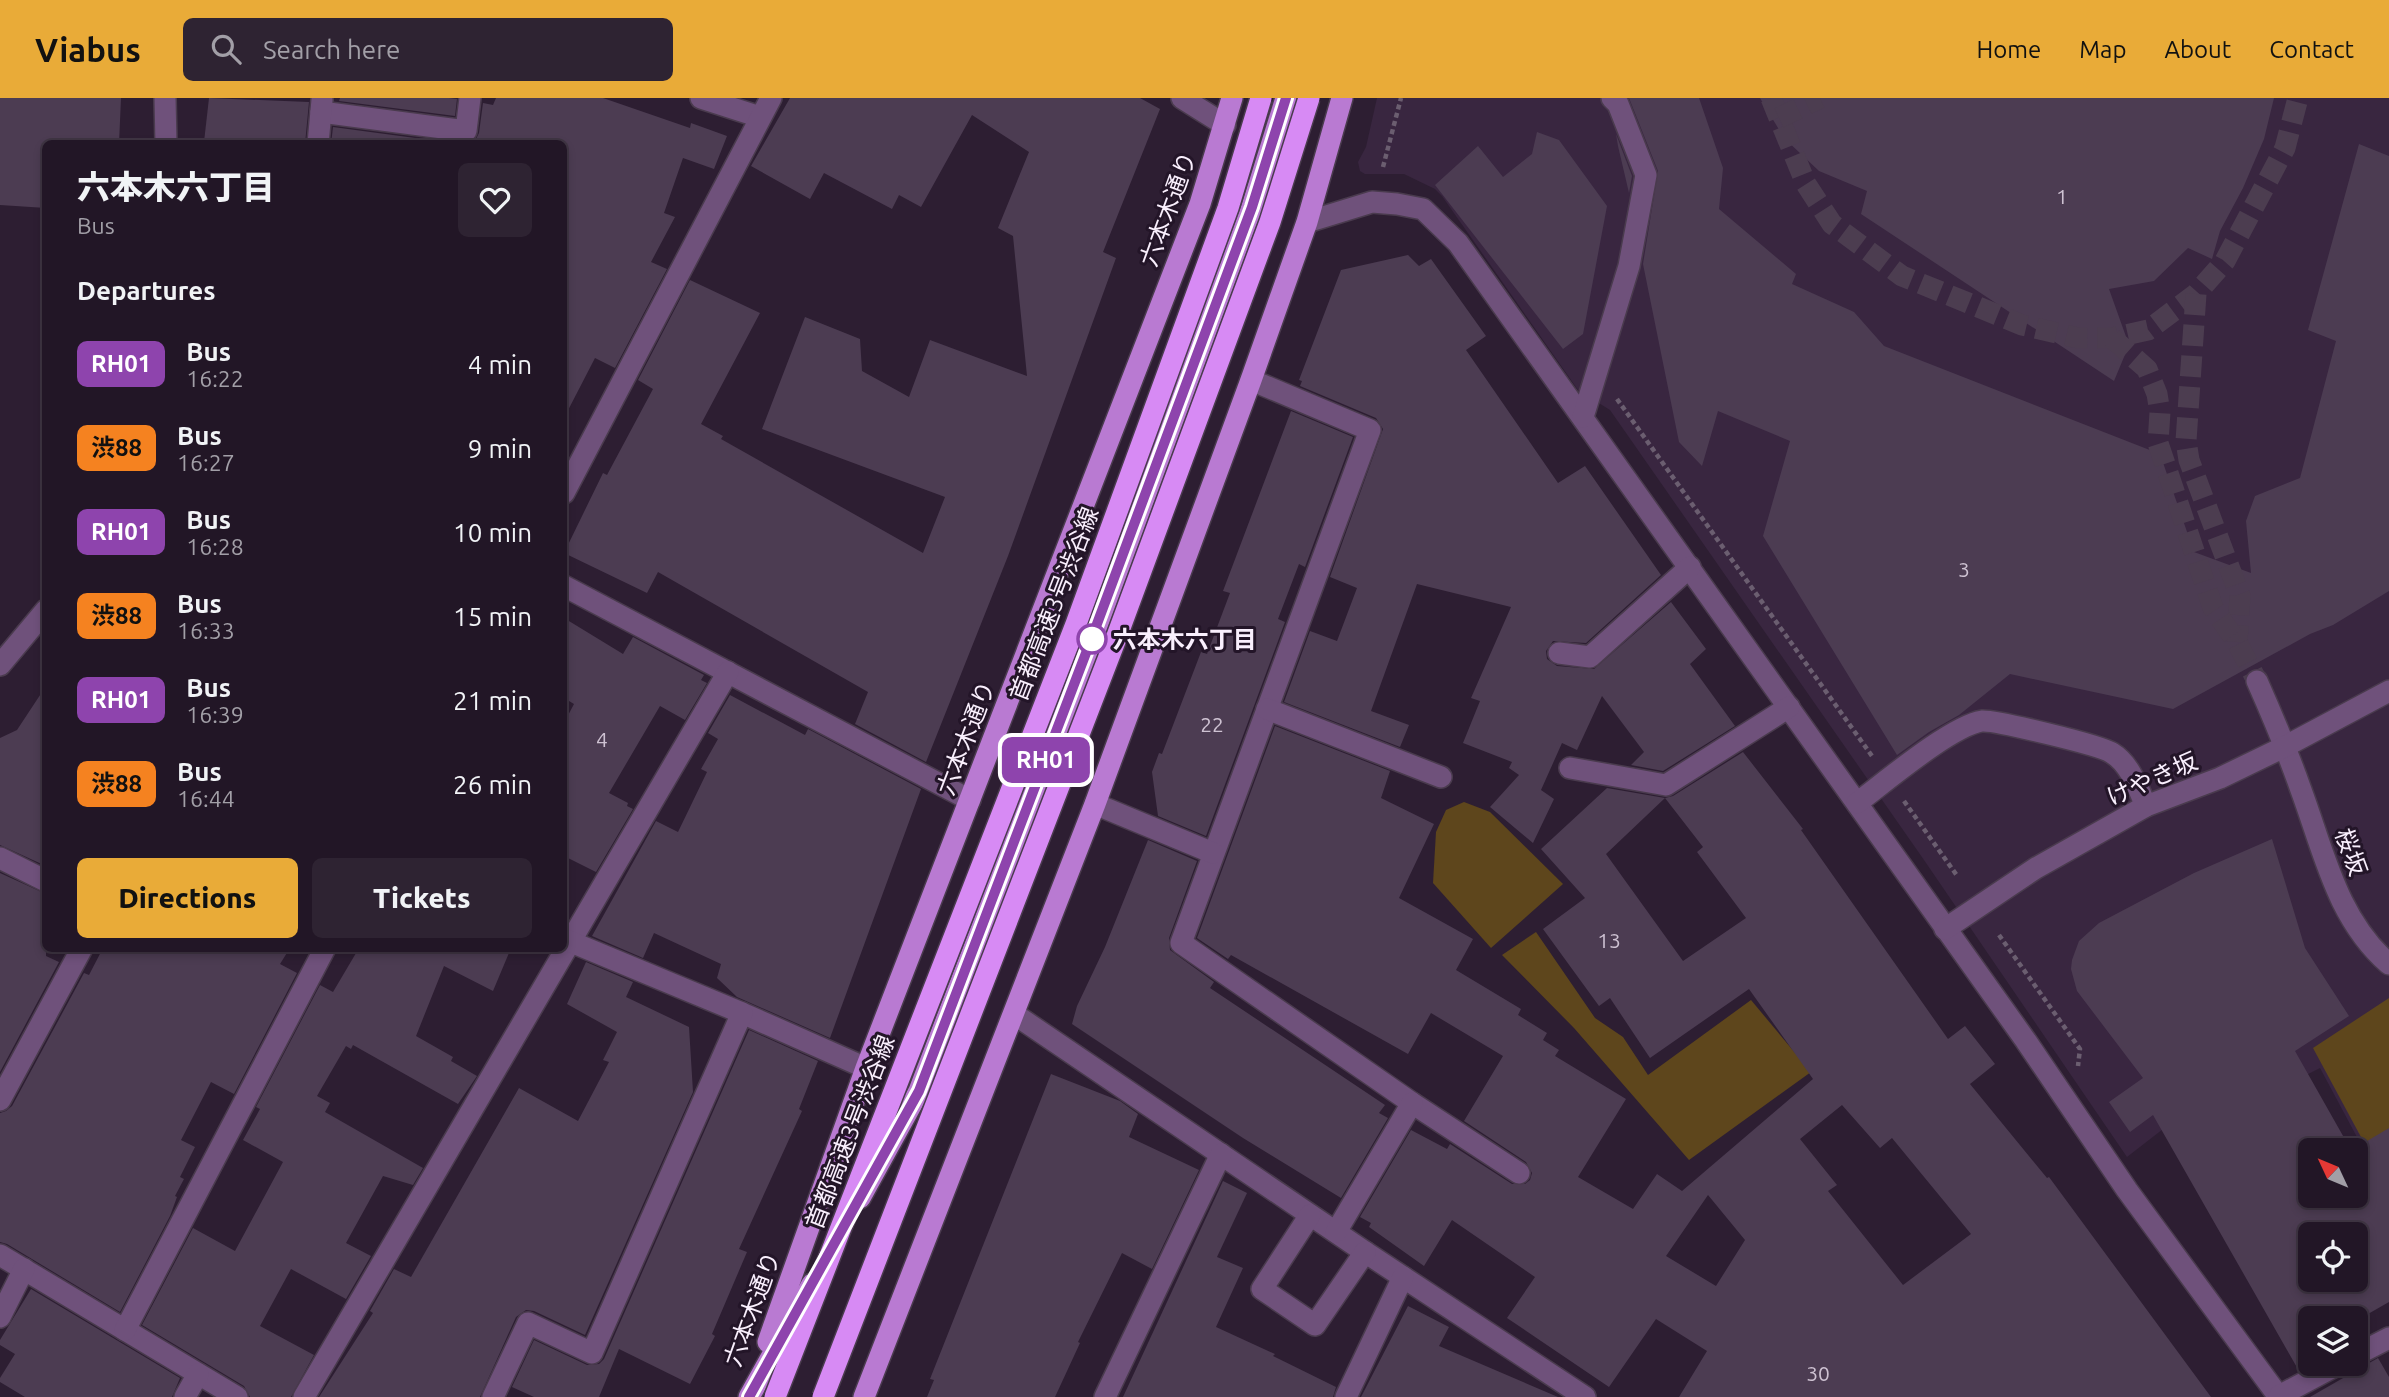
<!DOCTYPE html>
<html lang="en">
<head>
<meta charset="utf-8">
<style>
  body { margin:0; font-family:Ubuntu,"Noto Sans JP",sans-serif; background:#2e2332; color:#f1f3f6; height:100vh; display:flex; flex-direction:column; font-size:26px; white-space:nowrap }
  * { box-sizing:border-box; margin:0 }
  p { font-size:23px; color:#a29fa7 }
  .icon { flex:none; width:38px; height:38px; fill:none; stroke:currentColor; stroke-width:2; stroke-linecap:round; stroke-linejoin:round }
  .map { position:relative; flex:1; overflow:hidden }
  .panel { position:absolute; left:42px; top:42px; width:525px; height:812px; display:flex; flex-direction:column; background:#221626; border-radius:10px; box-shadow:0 4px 10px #0003,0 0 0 2px #3f3543 }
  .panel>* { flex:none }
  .badge { padding:0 14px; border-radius:10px; font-size:24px; line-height:46px }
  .needle { width:46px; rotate:314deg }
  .tools { position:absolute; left:2298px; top:1040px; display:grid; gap:14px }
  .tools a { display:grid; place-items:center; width:70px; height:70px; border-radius:10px; background:#221626; box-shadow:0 4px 10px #0003,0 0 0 2px #3f3543; font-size:35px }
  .map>.badge { position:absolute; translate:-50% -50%; box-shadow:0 0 0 4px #fff }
  h2 { padding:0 35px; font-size:26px; line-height:63px }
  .round { display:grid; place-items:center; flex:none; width:74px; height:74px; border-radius:10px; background:#2e2332 }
  .headline { display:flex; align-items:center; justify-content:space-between; height:119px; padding:0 35px }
  h1 { font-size:33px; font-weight:800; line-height:52px }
  .action { display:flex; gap:14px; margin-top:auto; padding:14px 35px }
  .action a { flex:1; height:80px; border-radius:10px; background:#e9ab38; color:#111; font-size:28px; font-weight:800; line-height:80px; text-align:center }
  .action a+a { background:#2e2332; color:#f1f3f6 }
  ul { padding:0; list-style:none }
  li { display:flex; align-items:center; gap:21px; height:84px; padding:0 35px }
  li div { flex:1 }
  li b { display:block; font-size:26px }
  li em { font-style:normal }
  li .badge { min-width:77px; font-weight:700; text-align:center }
  header { display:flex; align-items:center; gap:42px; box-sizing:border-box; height:98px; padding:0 35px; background:#e9ab38; color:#111 }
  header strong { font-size:33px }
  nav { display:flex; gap:38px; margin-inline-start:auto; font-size:24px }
  .search { width:490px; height:63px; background:#2e2332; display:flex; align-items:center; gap:18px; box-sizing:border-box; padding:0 24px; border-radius:10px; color:#a29fa7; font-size:26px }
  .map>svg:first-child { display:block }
</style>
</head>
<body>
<header>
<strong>Viabus</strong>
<div class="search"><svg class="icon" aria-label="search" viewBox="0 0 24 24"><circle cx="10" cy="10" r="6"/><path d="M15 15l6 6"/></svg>Search here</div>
<nav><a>Home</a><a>Map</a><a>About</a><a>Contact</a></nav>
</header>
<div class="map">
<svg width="2389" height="1299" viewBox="0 0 2389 1299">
  <rect width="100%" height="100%" fill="#2d1e32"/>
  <path fill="#392640" d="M1377,0h1012v1024l-31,17 -38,-71 -127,64 -17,-13 -49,38 -203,-297 -314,-450 -32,-20 -136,-194 -7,-7 -31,-15h-39l-5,-3 -2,-9 8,-15z"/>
  <g fill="#5e461c">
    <path d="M1464,704l26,10 73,72 -72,64 -58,-65 3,-51 10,-22z"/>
    <path d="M1536,834l59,86 28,19 25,38 103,-75 60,72 -122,88 -115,-132 -72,-73z"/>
    <path d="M2389,900v191l-76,-141z"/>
  </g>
  <g fill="#4c3c52" fill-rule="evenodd">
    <path d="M0,0h121l-2,46h-73v64l-46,-3z"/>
    <path d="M209,0l100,4 -4,42 -101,-2z"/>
    <path d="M340,0h109l8,1 -2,17 -116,-15z"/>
    <path d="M496,0h107l87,30 1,-5 36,13 -13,33 -31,-11 -19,55 11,4 -24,45 16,7 -52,99 -20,-10 -31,60v-274h-95l7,-5 3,-6 4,-30 10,2z"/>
    <path d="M790,0h350l20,11 -57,143 13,6 -108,298 -82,206 -71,-38 13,-32 -210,-120 -11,21 -83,-40 39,-80 4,2 46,-86 -15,-9 52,-100 70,33 -59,111 22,12 -2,3 202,114 22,-56 -183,-68 43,-112 55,22 2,32 47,26 21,-57 97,36 -14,-140 -15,-8 31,-76 -57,-37 -51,92 -22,-12 -7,14 -68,-36 -14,26 -59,-33z"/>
    <path d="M1629,0h70l24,70 -4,41 77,65 -4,10 62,28 30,34 276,108 34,98 57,21 -5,-52 9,-25 45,-18 36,-137 -28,-11 51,-186 30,12v435l-56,34 -23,9 -137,75 -163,-35 -51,41 -30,17 -32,23 -134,-219 27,-95 -72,-30 -16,55 -23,-24 -36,-178 15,-93z"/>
    <path d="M1760,0h514l-10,41 -21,49 -23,43 -8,28 -24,-11 -34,33 -45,8 20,56 -15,36 -253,-167 6,-23 -48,-20 -35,-33z"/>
    <path d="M333,29l127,17h-129z"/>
    <path d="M1537,34l22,8 48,66 -24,128 -20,15 -128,-164 43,-39 25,31 29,-23z"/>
    <path d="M1616,36l16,42 -3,17 -11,-47z"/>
    <path d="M1408,157l11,11 12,-7 55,77 -20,14 92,133 27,-17 76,109 -75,68 -33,-2 -7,10 1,8 10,7 37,3 77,-67 35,47 -16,15 45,62 -72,45 -32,-6 13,-13 -42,-56 -25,54 -15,-7 -21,47 13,9 -21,44 -43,-36 29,-32 -10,-7 3,-6 -49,-19 17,-42 -9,-3 40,-91 -94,-23 -46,127 38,14 -9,22 -116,-45 26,-71 27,10 20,-53 -27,-11 53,-148 -7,-11 -76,-32 2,-5 -3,-1 42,-110z"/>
    <path d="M1291,313l62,26 -48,130 -6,-3 -21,55 7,3 -79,214 -48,-20 -6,-44 7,-19 3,1 39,-102 6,2 23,-61 -7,-2z"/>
    <path d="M564,520l59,36 10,-17 71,38 -3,5 6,3 -22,37 -25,-14 -51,87 19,10 -1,3 6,3 -37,63 -32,-16v-133l10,-19 -10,-6z"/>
    <path d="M46,588v180l-46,-21v-107l17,-8z"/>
    <path d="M730,597l75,40 3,-6 113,60 -91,249 -93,-41 -20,-19 4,-14 -67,-31 -11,25 -51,-22 64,-115 22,11 29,-60 -6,-3 17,-30 -10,-6z"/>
    <path d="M1275,628l115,45 -9,27 53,26 -35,74 74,41 -17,31 65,39 -3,6 29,18 -4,7 16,10 -4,6 71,43 -48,78 55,32 24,-35 25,17 131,-112 -64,-90 -99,69 -40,-60 -11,8 -56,-77 42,-31 -44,-49 66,-61 58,10 -59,56 77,107 63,-43 -49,-66 6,-5 -38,-49 8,-2 70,-44 60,77 -2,1 147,209 17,-13 30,38 -25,20 77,94 2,-1 162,220h-532l28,-46 -51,-32 -47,68 -102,-69 28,-41 -83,-57 -28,46 -55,-39 2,-4 -11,-6 51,-87 36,19 3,-5 62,40h13l5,-4 2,-7 -6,-11 -62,-41 39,-65 -72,-43 -23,41 -177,-99 -3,4 -31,-21zM1842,1007l38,43 12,-10 79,96 -68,51 -75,-94 9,-6 -37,-46zM1708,1097l37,45 -29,46 -50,-30z"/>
    <path d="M2272,741l33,109 44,68 -54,35 56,99h-41v45h46v-45h-4l37,-22v174l-28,16h-51v47l-11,6 -146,-256 -23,17 -21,-30 34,-24 -66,-87 -6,-22 1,-9 7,-19 20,-18 95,-50zM2310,1136h46v45h-46z"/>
    <path d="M1148,742l49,21 -28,77 1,12 44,32 -4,6 175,117 -6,8 9,5 -47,80 -98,-60 -171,-114 5,-18 28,-59z"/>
    <path d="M0,775l46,21v62l13,6 -59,110z"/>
    <path d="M103,850h187l-10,16 17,9 -63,121 -23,-12 -30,58 14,7 -15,30 4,2 -9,17 2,1 -7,19 -50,96 -113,-68 -7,-2v-129l6,-2 6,-5 72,-133 5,2z"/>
    <path d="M359,850h152l-18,43 -49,-25 -28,70 37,21 -2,4 26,15 -19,28 -105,-59 -2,4 -5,-3 -29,50 13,7 -5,9 98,56 -10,17 -30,-9 -37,67 25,13 -25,43 -55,-30 -31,57 54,29 -23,42h-41l-6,-11 -102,-61 51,-97 42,23 48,-89 -40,-22 17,-31 -4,-2 64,-122 13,7z"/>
    <path d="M586,864l47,20 -7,15 63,30 4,65 -108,243 -51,-24 -8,-1 -10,7 -36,80h-161l54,-84 -3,-2 24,-42 17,8 108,-189 59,33 31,-59 -6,-2 14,-28 -50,-28z"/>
    <path d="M749,932l69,31 -19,48 3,2 -63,138 8,3 -35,82 3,2 -25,48 -71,-35 -20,48h-65l-22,-10 22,-47 53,25 12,-1 5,-5z"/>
    <path d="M1051,976l69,27 18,13 -9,23 70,33 -47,99 -30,-16 -44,89 2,1 -25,54h-128l7,-17 -4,-1z"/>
    <path d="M1223,1083l24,12 -30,64 26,11 -27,59 59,27 -2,2 63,31 -3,10h-210z"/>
    <path d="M31,1191l149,89 -8,19h-147l-25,-15v-4l15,-24 -15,-9v-5z"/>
    <path d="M1408,1208l41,21 -10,19 119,51h-197z"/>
    <path d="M2378,1260l11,19v20h-79z"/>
  </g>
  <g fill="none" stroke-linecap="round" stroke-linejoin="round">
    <g stroke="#4c3d50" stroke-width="21" stroke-dasharray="21 10" stroke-linecap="butt">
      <path d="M1771,0l35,86 26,40 70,52 120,49 56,13h34l36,-8 48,-36 29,-33 60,-113 13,-50"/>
      <path d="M1779,20l41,-20"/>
      <path d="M2196,196l-10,147 3,19 51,136 -3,46"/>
      <path d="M2112,240l35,31 10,25 3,18 -2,31 55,165 24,34 20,39"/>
    </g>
    <defs>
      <g id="minor">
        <path d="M165,0l1,46"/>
        <path d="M701,0l59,19"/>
        <path d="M1182,0l43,27"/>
        <path d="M321,14l145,19 4,-33"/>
        <path d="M318,46l4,-44"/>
        <path d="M1307,124l65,-20 25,2 26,5 35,34 568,798 101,149 152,207"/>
        <path d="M1251,282l119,50 -189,513 231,160 107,70"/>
        <path d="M1583,319l46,-151 17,-91 -28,-71 -6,-6"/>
        <path d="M564,395l207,-395"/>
        <path d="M564,488l406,214"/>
        <path d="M1559,555l31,4 100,-90"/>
        <path d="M0,567l46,-55"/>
        <path d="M2257,583c16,36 31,72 44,109 23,62 36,129 88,174"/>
        <path d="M1267,611l174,68"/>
        <path d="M1570,670l96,17 123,-78"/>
        <path d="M1857,705c28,-21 94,-77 125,-82 13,-1 118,24 130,32 18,11 26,35 34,53"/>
        <path d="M1095,706l118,49"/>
        <path d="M0,760l46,23"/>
        <path d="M1945,831l91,-61 110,-62 74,-28 66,-32 103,-55"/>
        <path d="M742,915l124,55"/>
        <path d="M1014,916l351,238 220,145"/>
        <path d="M0,1002l82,-152"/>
        <path d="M1310,1117l-48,74 53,36 50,-73"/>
        <path d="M1336,1134l76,-129"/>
        <path d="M0,1157l237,142"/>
        <path d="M0,1219l24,-48"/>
        <path d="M125,1232l200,-382"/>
        <path d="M2356,1257l33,-17"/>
        <path d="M2279,1298l62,-33"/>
        <path d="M185,1299l13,-23"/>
        <path d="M304,1299l424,-725"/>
        <path d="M493,1299l35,-74 64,30 150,-340 -178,-74"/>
        <path d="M1105,1299l116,-243"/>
        <path d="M1346,1299l57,-120"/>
      </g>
      <g id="major">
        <path d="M860,1100l59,-107 176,-459 157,-425 34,-109"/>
        <path d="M768,1244l98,-274 334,-864 32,-106"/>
        <path d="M749,1299l63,-113"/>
        <path d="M864,1299l231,-593 156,-424 56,-158 35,-124"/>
      </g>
    </defs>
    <use href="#minor" stroke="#4a3b4e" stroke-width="24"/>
    <use href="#major" stroke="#4a3b4e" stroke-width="24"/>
    <g stroke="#6b5e70" stroke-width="4.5" stroke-dasharray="5 3.5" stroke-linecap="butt">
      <path d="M1383,69l18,-69"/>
      <path d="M1617,301l255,357"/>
      <path d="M1904,703l54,76"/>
      <path d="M1999,837l81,114 -2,17"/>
    </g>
    <use href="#minor" stroke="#6f517b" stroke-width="21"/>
    <use href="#major" stroke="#b97ad2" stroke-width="21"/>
    <defs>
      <g id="highway-bridge">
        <path d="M775,1299l301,-773 152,-416 33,-110"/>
        <path d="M823,1299l294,-761 153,-414 39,-124"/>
      </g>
    </defs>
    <use href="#highway-bridge" stroke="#4a3b4e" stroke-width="24" stroke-linecap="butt"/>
    <use href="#highway-bridge" stroke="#d78af4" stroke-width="21"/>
  </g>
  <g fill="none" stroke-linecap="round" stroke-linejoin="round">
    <defs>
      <path id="line" d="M749,1299l170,-306 175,-459 158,-425 34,-109"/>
    </defs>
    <use href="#line" stroke="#fff" stroke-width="16"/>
    <use href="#line" stroke="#8e44ad" stroke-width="10"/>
  </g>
  <circle fill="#fff" stroke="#8e44ad" stroke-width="3.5" cx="1092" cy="541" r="14"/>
  <g text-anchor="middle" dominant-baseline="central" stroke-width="6" stroke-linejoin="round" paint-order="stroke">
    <g font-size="21" fill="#cec2d2">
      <text x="2062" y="98">1</text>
      <text x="1964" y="471">3</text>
      <text x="1212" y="626">22</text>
      <text x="602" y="641">4</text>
      <text x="1609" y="842">13</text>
      <text x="1818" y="1275">30</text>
    </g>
    <g font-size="24" fill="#f9effd" stroke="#231528">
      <text transform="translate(1168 111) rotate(-70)">六本木通り</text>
      <text transform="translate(1054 506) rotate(-69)">首都高速3号渋谷線</text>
      <text transform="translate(966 640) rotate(-69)">六本木通り</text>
      <text transform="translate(2152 681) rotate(-24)">けやき坂</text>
      <text transform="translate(2351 754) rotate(70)">桜坂</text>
      <text transform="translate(850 1034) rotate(-69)">首都高速3号渋谷線</text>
      <text transform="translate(752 1211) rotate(-70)">六本木通り</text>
    </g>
    <g font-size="24" font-weight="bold" fill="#f9effd" stroke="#231528" text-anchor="start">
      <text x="1113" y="541">六本木六丁目</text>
    </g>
  </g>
</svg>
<div class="tools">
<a><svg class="needle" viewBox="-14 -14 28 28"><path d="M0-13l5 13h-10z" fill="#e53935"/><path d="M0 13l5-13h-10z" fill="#a29fa7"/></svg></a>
<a><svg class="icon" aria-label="locate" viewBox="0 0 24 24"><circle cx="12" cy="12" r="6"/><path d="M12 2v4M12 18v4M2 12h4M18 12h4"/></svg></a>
<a><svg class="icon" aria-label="layers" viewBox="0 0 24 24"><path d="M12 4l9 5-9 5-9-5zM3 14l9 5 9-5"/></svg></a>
</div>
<b class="badge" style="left:1046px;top:662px;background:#8e44ad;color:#fff">RH01</b>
<section class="panel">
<div class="headline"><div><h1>六本木六丁目</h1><p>Bus</p></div><a class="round"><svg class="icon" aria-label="heart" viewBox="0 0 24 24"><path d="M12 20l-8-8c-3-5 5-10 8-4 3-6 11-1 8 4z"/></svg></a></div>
<h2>Departures</h2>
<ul>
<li><span class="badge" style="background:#8e44ad;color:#fff">RH01</span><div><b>Bus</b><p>16:22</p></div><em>4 min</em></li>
<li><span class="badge" style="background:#f58220;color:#111">渋88</span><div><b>Bus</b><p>16:27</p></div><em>9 min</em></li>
<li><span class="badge" style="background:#8e44ad;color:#fff">RH01</span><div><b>Bus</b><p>16:28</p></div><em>10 min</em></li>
<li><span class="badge" style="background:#f58220;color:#111">渋88</span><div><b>Bus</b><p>16:33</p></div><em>15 min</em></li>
<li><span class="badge" style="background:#8e44ad;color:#fff">RH01</span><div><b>Bus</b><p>16:39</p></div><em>21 min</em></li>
<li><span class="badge" style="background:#f58220;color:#111">渋88</span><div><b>Bus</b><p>16:44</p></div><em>26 min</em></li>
</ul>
<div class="action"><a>Directions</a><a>Tickets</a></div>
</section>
</div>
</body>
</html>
